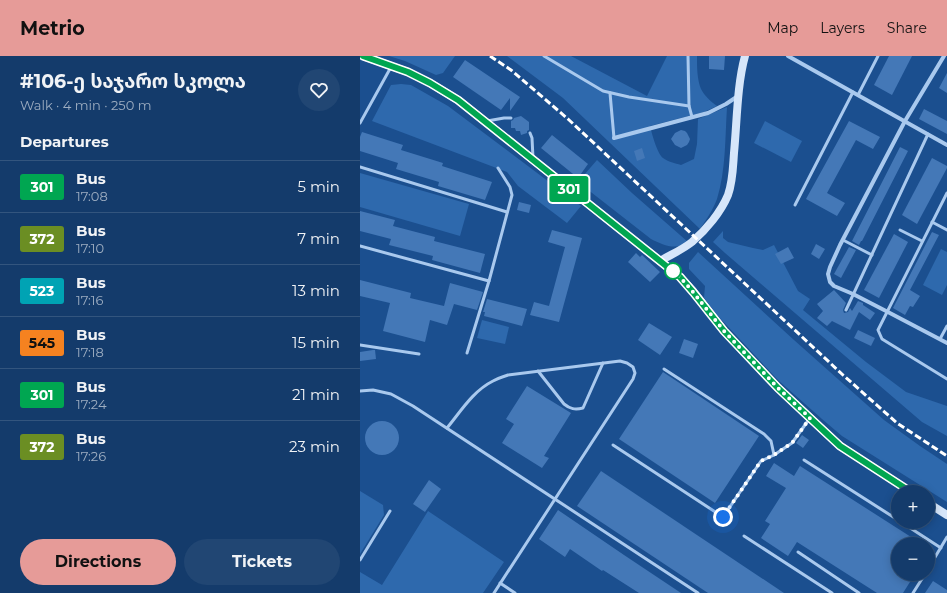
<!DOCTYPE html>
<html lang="en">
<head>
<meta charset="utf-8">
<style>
  body { margin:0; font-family:Montserrat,"Noto Sans Georgian",sans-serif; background:#214673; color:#f1f3f6; height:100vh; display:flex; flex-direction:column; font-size:15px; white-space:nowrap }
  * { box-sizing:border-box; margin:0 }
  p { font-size:13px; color:#9dadc1 }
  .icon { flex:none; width:22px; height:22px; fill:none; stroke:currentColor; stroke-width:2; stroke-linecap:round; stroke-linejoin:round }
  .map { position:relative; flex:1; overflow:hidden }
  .sheet { display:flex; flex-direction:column; background:#143b6b; width:360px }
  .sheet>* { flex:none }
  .badge { padding:0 8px; border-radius:3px; font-size:14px; line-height:26px }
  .controls { position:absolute; left:531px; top:429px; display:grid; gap:8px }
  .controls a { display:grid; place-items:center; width:44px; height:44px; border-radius:50%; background:#143b6b; box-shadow:0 2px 10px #0003,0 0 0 1px #33557e; font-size:20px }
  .you { position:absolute; width:20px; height:20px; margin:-10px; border:3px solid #fff; border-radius:50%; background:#1a73e8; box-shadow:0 0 0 6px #1a73e833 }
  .map>.badge { position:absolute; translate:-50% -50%; box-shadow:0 0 0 2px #fff }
  h2 { padding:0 20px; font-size:15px; line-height:36px }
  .round { display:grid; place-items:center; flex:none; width:42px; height:42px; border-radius:21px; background:#214673 }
  .overview { display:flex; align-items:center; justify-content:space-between; height:68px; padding:0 20px }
  h1 { font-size:19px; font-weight:700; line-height:30px }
  .action { display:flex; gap:8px; margin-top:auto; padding:8px 20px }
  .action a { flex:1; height:46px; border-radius:24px; background:#e69b98; color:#111; font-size:16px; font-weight:700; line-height:46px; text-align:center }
  .action a+a { background:#214673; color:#f1f3f6 }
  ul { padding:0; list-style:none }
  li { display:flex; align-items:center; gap:12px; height:52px; padding:0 20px; border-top:1px solid #33557e }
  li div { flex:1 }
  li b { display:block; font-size:15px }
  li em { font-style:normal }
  li .badge { min-width:44px; font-weight:700; text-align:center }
  header { display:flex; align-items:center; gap:24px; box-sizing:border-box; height:56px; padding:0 20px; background:#e69b98; color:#111 }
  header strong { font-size:19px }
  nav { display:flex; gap:22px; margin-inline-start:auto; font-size:14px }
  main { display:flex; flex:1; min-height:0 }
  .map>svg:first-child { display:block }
</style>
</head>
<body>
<header>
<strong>Metrio</strong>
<nav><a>Map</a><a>Layers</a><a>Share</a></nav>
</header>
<main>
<section class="sheet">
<div class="overview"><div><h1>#106-ე საჯარო სკოლა</h1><p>Walk · 4 min · 250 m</p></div><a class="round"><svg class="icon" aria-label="heart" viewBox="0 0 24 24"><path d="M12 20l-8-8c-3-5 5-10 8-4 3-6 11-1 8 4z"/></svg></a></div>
<h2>Departures</h2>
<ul>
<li><span class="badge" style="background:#00a651;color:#fff">301</span><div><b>Bus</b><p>17:08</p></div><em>5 min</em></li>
<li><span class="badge" style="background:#6b8e23;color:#fff">372</span><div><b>Bus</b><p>17:10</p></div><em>7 min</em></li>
<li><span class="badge" style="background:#00a3b4;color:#fff">523</span><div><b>Bus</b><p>17:16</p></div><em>13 min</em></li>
<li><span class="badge" style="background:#f58220;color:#111">545</span><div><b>Bus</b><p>17:18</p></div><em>15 min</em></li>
<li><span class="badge" style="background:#00a651;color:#fff">301</span><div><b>Bus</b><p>17:24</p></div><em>21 min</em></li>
<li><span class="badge" style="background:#6b8e23;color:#fff">372</span><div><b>Bus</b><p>17:26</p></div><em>23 min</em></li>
</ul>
<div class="action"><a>Directions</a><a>Tickets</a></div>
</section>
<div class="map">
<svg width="587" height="537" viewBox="0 0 587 537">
  <rect width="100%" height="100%" fill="#1b4f8f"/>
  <g fill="#2e69ad">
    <path d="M29,0h66l-12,17 -7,2 -31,-14z"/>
    <path d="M147,0h64l76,40 20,-40h30c0,11 0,23 4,33 3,6 10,13 16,17l-13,6 -54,14c2,8 7,27 13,32 5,4 12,5 18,7l13,-6 3,-15 1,-25 29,-12c-2,31 -1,63 -10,92 -4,11 -11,21 -17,30l-137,-131z"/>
    <path d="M41,28l10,1 37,21 133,100 -14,17 -49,-37 -11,-14 -135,-51 19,-36z"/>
    <path d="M405,65l37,20 -11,21 -37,-19z"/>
    <path d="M237,104l35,33 56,49c-12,9 -25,3 -37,-3l-73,-57z"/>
    <path d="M0,117l109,31 -9,32 -100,-29z"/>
    <path d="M363,175v7l5,4 25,6 10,2 11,-5 24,46 12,8 -7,11 63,52 40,30 41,14v30l-25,-14 -197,-169 -12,-11z"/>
    <path d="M581,193l6,3v33l-5,10 -19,-10z"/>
    <path d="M338,196l96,88 90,80 36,26 27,18v38l-105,-66 -20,-17 -44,-39 -61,-65 -13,-17 1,-12 -16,-17v-6z"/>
    <path d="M122,264l27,7 -4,17 -28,-6z"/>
    <path d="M0,435l23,14 1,10 -24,39z"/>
    <path d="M68,455l76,51 -21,31h-123v-21l22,13z"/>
  </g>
  <g fill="#4478b7">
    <path d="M349,0h16l-1,14 -15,-1z"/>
    <path d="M529,0h23l-20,39 -18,-10z"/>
    <path d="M105,4l55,37 -10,14v-13l-9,12 -48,-33z"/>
    <path d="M587,17v20l-8,-5z"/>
    <path d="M564,53l23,12v13l-28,-15z"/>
    <path d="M161,60l8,6v8l-2,1v2l-6,2 -1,-4h-4l-1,-3h-4v-7l2,-1 1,-2z"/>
    <path d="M489,65l31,16 -7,12 -17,-9 -29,53 18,10 -8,13 -31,-17z"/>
    <path d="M321,74l4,1 2,2 3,6 -1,3 -2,3 -6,3 -6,-3 -4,-6 4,-6z"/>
    <path d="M2,76l41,13 -2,5 42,13 -1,3 50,16 -7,18 -47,-14 1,-4 -43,-13 2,-6 -38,-12v-14z"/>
    <path d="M192,79l36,29 -10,14 -37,-30z"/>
    <path d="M540,91l8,4 -46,90h-1l-2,4 -7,-4z"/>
    <path d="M282,92l3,10 -8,3 -3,-10z"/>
    <path d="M572,102l15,8v2l-30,56 -15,-9z"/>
    <path d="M159,146l12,3 -2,8 -12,-3z"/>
    <path d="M0,155l35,9 -2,6 42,11 -1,4 51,13 -5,19 -48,-13 1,-4 -44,-11 2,-6 -31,-8z"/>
    <path d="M192,174l30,8 -23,84 -29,-7 4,-13 15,4 16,-59 -17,-5z"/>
    <path d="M572,176l7,3 -29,55 10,6 -7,11 -3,-1 -5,9 -12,-7z"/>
    <path d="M534,178l14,8 -29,56 -15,-8z"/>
    <path d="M456,188l9,5 -6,10 -8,-5z"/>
    <path d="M428,191l6,11 -13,6 -6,-10z"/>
    <path d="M489,191l7,3 -15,28 -7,-4z"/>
    <path d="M276,197l4,4 2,-2 18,17 -10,10 -22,-20z"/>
    <path d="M0,224l51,13 -1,5 34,8 6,-23 33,9 -6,18 -23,-6 -7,21 -17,-5 -5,22 -42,-11 7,-28 -30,-7z"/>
    <path d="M474,234l12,13 -3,7 1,3 4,-1 2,-4 2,3 6,-10 5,2v2l12,8 -5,7 -11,-8 -9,18 -18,-9 -5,5 -10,-8 6,-7 -6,-7z"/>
    <path d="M127,243l40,10 -5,17 -38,-10 1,-4h-2z"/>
    <path d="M289,267l23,14 -12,18 -22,-15z"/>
    <path d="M498,274l17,8 -4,8 -17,-8z"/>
    <path d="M324,283l14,5 -5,14 -14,-5z"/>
    <path d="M13,294h2l1,9 -16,2v-9z"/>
    <path d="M303,316l96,64 -44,67 -96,-64z"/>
    <path d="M167,330l44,27 -27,43 5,2 -7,10 -40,-25 12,-19 -8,-5z"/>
    <circle cx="22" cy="382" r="17"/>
    <path d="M442,379l7,5 -6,8 -7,-5z"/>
    <path d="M414,407l20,13 6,-10 122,78h-24v30h17l-12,19h-26l-80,-51 -9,14 -27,-18 9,-14 -5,-3 21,-33 -20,-12z"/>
    <path d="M241,415l183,122h-76l-131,-87z"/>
    <path d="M69,424l12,9 -16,23 -12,-8z"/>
    <path d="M198,454l66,45 57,38h-42l-36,-23 -1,1 -32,-22 -5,8 -26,-18z"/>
    <path d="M573,525l14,9v3h-22z"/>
  </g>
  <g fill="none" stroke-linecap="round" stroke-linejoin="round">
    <g stroke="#a9c9ee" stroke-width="3">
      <path d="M184,0l59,35 26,6 60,9"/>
      <path d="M328,0l1,50 3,11"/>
      <path d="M250,37l4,45"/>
      <path d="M498,39l20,-39"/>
      <path d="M127,65l17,-3h7"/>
      <path d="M0,67l31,-56"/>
      <path d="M170,77l2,5 1,20"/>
      <path d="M0,111l147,45"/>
      <path d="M587,137l-69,137 4,9 65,40"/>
      <path d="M435,149l58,-113"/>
      <path d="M572,166l15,8"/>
      <path d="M540,174l22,11"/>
      <path d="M483,184l29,15"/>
      <path d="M0,190l129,35 23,-86 -2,-8 -12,-19"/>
      <path d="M486,254l82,-176"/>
      <path d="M580,283l7,-13"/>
      <path d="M0,289l59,9"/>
      <path d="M107,297l22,-72"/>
      <path d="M304,313l100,65 7,7 3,14"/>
      <path d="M178,315l26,33c6,5 11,6 19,4l20,-45"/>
      <path d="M0,335l13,-1 18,4 22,12 285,187"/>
      <path d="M87,372c14,-17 26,-37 46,-47 5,-3 10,-4 15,-6l112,-14 7,2 6,4 2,6 -2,6 -139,214"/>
      <path d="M253,389l110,72 38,-56 13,-6 18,-12 18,-25"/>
      <path d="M444,404l94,60"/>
      <path d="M541,466l40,26"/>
      <path d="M384,480l88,57"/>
      <path d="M438,496l61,41"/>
      <path d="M0,504l30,-49"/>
      <path d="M568,513l19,-32"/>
      <path d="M140,527l15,10"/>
      <path d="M553,537l12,-19"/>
    </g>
    <g stroke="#a9c9ee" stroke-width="4">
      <path d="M428,0l159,89"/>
      <path d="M584,0l-39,65 -65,124 -10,22 -2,7 2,8 4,4 19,8 33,17 61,32"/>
      <path d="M254,82l94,-25 18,-9 12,-8"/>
    </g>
    <g stroke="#d6e6fa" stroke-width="8">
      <path d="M3,0l45,16 22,11 28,17 222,177 13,14 31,40 54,57 32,30 30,28 71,46"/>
      <path d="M300,205c10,-6 22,-11 32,-19 14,-12 29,-30 36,-47 5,-14 5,-29 6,-42 3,-31 3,-68 11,-97"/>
      <path d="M568,447l19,12"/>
    </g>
    <path stroke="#fff" stroke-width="3" stroke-dasharray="7 3" stroke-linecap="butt" d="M130,0l21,14 57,49 275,256 54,48 50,33"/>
  </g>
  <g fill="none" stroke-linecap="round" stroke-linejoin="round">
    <defs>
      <path id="line" d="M3,0l45,16 22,11 28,17 222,177 13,15 31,39 54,57 32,30 30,28 71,46"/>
    </defs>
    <use href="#line" stroke="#fff" stroke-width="9"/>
    <use href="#line" stroke="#00a651" stroke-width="6"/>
    <path stroke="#fff" stroke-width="4" stroke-dasharray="0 7.2" d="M313,215l-3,-2 10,8 13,15 31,39 54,57 32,30 -18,25 -18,12 -13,6 -38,56"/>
  </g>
  <circle fill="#fff" stroke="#00a651" stroke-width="2" cx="313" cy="215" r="8"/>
</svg>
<div class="controls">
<a>+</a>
<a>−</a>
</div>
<div class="you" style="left:363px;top:461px"></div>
<b class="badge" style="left:209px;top:133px;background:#00a651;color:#fff">301</b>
</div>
</main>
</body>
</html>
